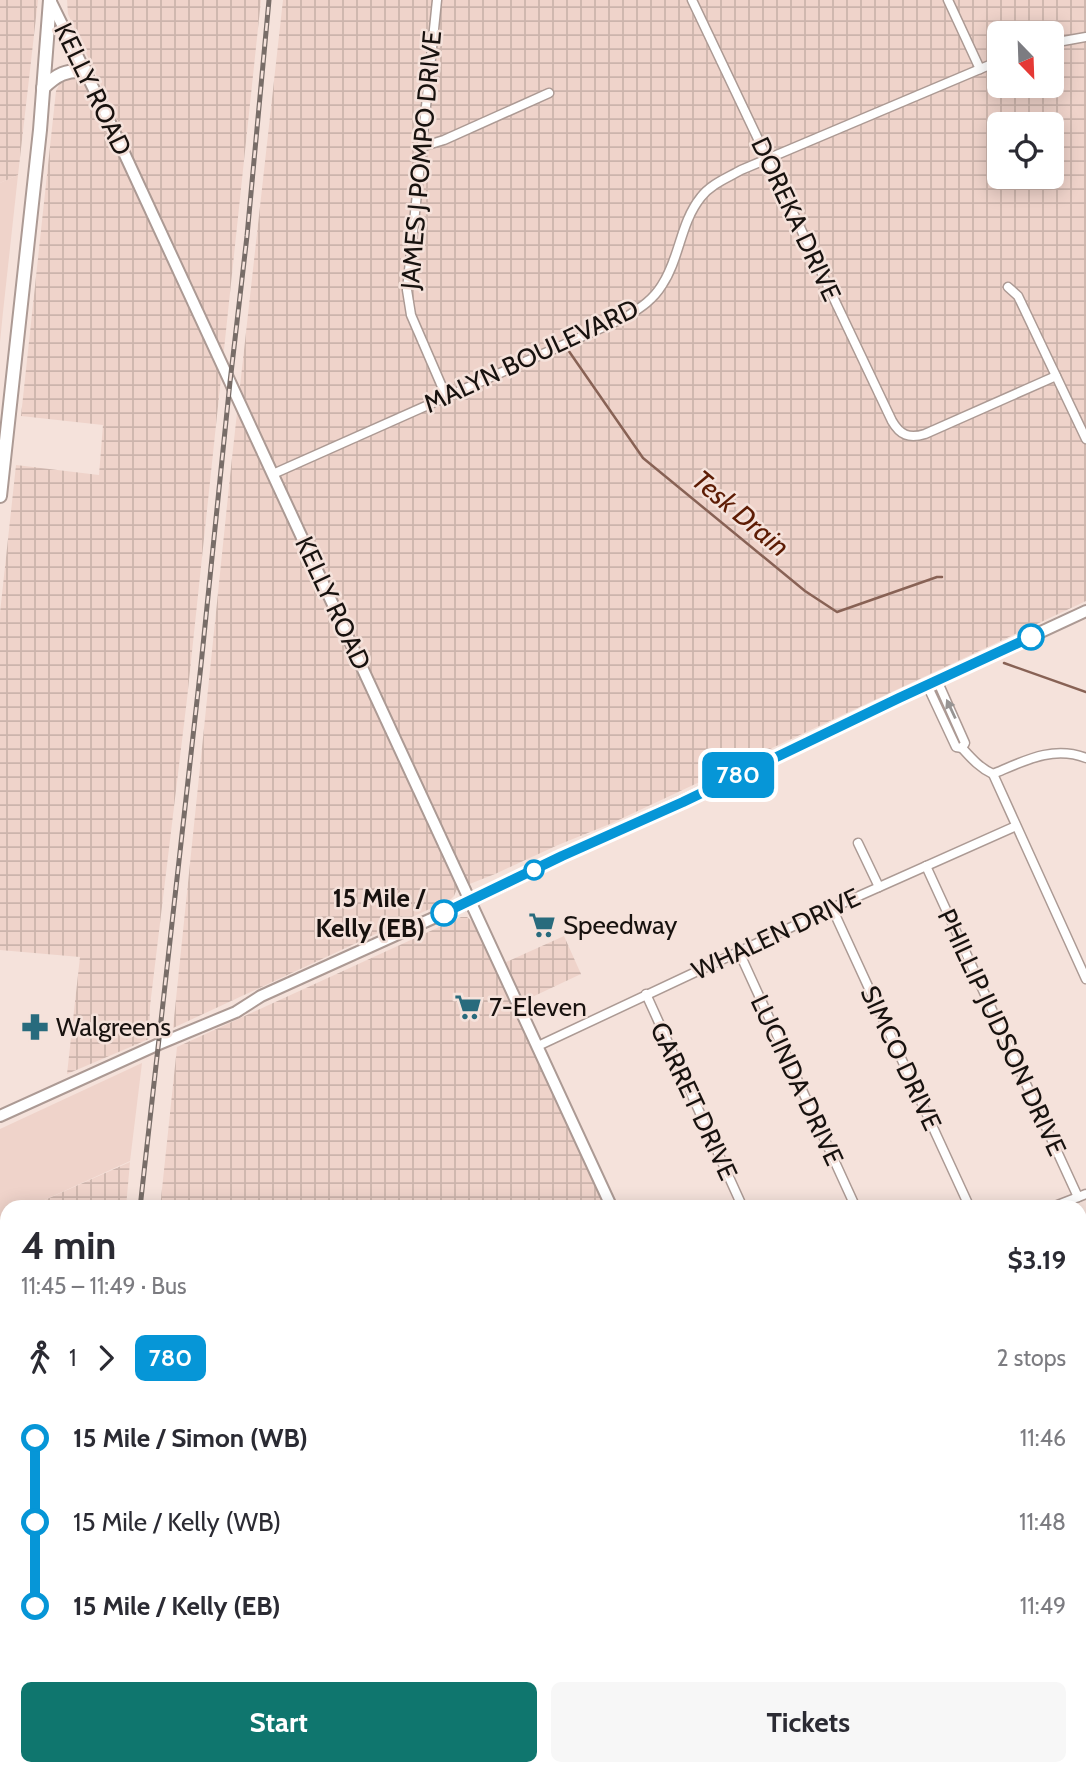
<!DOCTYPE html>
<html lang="en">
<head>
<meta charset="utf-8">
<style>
  body { margin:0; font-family:Cabin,sans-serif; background:#f7f7f7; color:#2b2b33; height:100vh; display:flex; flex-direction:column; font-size:26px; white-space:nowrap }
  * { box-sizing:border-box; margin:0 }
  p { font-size:23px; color:#7c7c81 }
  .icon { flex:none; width:38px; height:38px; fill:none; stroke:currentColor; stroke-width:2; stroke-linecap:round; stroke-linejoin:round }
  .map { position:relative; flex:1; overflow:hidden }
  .side { position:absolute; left:0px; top:1200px; width:1087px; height:576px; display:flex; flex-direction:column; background:#fff; border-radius:21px 21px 0 0; box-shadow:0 4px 18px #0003 }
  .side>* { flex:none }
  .badge { padding:0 14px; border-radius:10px; font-size:24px; line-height:46px }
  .needle { width:46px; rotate:157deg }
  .controls { position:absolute; left:987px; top:21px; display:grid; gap:14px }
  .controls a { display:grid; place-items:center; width:77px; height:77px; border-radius:10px; background:#fff; box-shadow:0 4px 18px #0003; font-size:35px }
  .map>.badge { position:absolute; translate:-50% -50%; box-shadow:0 0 0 4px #fff }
  .legs { display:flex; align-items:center; gap:10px; height:77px; padding:0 21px; font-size:23px }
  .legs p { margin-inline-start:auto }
  .summary { display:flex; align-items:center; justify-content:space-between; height:119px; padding:0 21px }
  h1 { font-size:38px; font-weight:700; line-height:52px }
  .primary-button { display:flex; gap:14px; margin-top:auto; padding:14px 21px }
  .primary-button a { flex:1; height:80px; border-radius:10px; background:#0f766e; color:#fff; font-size:28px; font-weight:700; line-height:80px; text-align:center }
  .primary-button a+a { background:#f7f7f7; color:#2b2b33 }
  ul { padding:0 21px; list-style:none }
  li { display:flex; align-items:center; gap:24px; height:84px; font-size:26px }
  li i { display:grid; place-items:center; width:10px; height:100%; margin:0 9px; background:currentColor }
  li i::after { content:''; width:18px; height:18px; margin:-9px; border:5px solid; border-radius:50%; background:#fff }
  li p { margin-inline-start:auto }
  li:first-child i { background:linear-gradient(#0000 50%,currentColor 0) }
  li:last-child i { background:linear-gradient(currentColor 50%,#0000 0) }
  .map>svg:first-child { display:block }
</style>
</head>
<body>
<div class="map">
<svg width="1086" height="1776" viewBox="0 0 1086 1776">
  <defs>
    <pattern id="industrial-grid" width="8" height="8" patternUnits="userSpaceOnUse" patternTransform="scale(1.75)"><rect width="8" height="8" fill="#efd3ca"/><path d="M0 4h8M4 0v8" fill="none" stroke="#ccb4ac"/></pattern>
  </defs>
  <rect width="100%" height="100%" fill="#f5e2db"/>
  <g fill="#efd3ca">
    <path d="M18,175l-15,137 -3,30v-159z"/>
    <path d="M142,1063l-12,98 -101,46 -22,1v10l-7,3v-92z"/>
    <rect x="0" y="1415" width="7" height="47"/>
    <path d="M1086,1547v229h-62l-14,-7h70v-220z"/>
  </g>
  <g fill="url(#industrial-grid)" fill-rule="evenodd">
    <path d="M0,0h38l-20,175 -18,8z"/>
    <path d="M67,0h194l-74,699 -37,307 -1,33 -82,35 13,-117 -80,-7v-337l16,-148 83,10 4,-50 -82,-9 35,-325 6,-12 10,-4 6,2 5,4 26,56 13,-6 -54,-117z"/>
    <path d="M283,0h803v601l-476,223 -52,21 -63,29 -38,15 -3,7 -3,3 -278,129 58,-561zM999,33h53v53h-53zM999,124h53v53h-53z"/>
    <path d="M461,917h6l7,6 21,44 69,-31 17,38 -68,32 92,201 -445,1 17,-161z"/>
    <path d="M130,1162l-4,45h-97z"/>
    <path d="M7,1218v197l-7,-1v-193z"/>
    <path d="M0,1462h7v307h57l-1,7h-63z"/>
  </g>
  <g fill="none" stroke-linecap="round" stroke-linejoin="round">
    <g stroke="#886255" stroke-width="2.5">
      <path d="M566,347l77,111 162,133 32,21 100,-35h5"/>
      <path d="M1004,663l82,29"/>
      <path d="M1080,1534l6,-12"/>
      <path d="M969,1776l1,-7"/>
    </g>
    <defs>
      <g id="street">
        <path d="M437,0l-30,290 4,25 35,81"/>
        <path d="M692,0l200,421c8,14 17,18 33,13l131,-58"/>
        <path d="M948,0l32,69"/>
        <path d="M1052,43l34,-6"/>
        <path d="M421,147l23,-7 105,-47"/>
        <path d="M1008,287l10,9 68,143"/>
        <path d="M273,474l353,-157c14,-9 27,-17 36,-32 18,-27 18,-62 39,-88 10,-13 26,-19 40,-27l258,-109"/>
        <path d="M927,685l29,62 6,1 3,-5 -28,-63"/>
        <path d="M962,748c10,11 18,20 31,26l93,205"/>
        <path d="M993,774c31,-13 60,-29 93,-16"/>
        <path d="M858,843l21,44"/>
        <path d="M926,866l152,331"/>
        <path d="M832,908l138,300"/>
        <path d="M739,952l117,256"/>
        <path d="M646,994l97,214"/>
        <path d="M538,1046l294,-138 184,-82"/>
        <path d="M1050,1208l36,-14"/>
        <path d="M1080,1306l6,-2"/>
        <path d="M1080,1414l6,-2"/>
        <path d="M227,1769l18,7"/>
        <path d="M343,1769l3,7"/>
        <path d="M768,1769l2,7"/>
        <path d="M397,1776l15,-7"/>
        <path d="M747,1776l14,-7"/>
      </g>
      <g id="secondary">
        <path d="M50,0l57,116 505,1092"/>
        <path d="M0,1116l159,-72 77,-32 25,-16 210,-95 91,-45 121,-55 216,-103 187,-87"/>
        <path d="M985,1769l14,7"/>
      </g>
      <g id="primary">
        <path d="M43,88c13,-13 24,-19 43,-17"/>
        <path d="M0,496l40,-366 10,-130"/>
      </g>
    </defs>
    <use href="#street" stroke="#ac9a94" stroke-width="11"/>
    <use href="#secondary" stroke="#ac9a94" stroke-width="14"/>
    <use href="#primary" stroke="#ac9a94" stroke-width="16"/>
    <use href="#street" stroke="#fff" stroke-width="8"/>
    <use href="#secondary" stroke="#fff" stroke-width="10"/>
    <use href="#primary" stroke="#fff" stroke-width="12"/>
    <defs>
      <g id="rail">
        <path d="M140,1208l61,-543 29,-283 17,-146 22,-236"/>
        <path d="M75,1776l1,-7"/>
      </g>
    </defs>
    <use href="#rail" stroke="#786d68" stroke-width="5"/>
    <use href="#rail" stroke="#f5e2db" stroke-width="2.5" stroke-dasharray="8" stroke-linecap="butt"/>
  </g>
  <defs><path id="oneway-solid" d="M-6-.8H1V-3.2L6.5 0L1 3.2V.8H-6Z" transform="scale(1.75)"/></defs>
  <use fill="#979493" href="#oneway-solid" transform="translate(951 709) rotate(-115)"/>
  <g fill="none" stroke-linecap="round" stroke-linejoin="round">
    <defs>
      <path id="line-1" d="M444,913l118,-57 121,-54 216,-104 132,-61"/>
    </defs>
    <use href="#line-1" stroke="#fff" stroke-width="16"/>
    <use href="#line-1" stroke="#0696d7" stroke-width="10"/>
  </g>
  <defs>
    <symbol id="supermarket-bare" viewBox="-9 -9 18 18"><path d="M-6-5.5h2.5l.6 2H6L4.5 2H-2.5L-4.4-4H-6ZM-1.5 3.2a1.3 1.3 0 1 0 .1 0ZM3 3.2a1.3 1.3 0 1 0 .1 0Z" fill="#286b7d" stroke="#f5e2db" stroke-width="2.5" paint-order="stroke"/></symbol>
    <symbol id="pharmacy-bare" viewBox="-9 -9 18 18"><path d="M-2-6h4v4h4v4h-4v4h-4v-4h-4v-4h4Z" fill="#286b7d" stroke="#f5e2db" stroke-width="2.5" paint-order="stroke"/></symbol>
  </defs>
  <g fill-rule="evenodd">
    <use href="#supermarket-bare" x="523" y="906" width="38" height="38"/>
    <use href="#supermarket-bare" x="449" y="988" width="38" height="38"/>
    <use href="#pharmacy-bare" x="16" y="1008" width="38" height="38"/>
  </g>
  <g fill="#fff" stroke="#0696d7" stroke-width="3.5">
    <circle cx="1031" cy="637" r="12"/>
    <circle cx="534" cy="870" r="9"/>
    <circle cx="444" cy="913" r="12"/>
  </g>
  <g text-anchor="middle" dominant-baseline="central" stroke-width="5" stroke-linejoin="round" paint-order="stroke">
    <g font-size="26" fill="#18120f" stroke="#f5e2db">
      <text transform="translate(93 89) rotate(64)">KELLY ROAD</text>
      <text transform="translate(421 160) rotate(-85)">JAMES J POMPO DRIVE</text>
      <text transform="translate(796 219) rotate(65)">DOREKA DRIVE</text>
      <text transform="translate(531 356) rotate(-25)">MALYN BOULEVARD</text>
      <text transform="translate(333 603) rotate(65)">KELLY ROAD</text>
      <text transform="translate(776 934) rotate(-25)">WHALEN DRIVE</text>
      <text transform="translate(1002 1032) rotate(65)">PHILLIP JUDSON DRIVE</text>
      <text transform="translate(901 1058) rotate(65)">SIMCO DRIVE</text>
      <text transform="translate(797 1080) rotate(65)">LUCINDA DRIVE</text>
      <text transform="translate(694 1101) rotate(65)">GARRET DRIVE</text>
    </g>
    <g font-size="26" font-weight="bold" fill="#18120f" stroke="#f5e2db" text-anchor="end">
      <text x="425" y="898">15 Mile /<tspan x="425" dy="30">Kelly (EB)</tspan></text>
    </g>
    <g font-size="26" fill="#18120f" stroke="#f5e2db" text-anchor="start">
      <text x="563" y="925">Speedway</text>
      <text x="489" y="1007">7-Eleven</text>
      <text x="56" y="1027">Walgreens</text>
    </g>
    <g font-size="28" font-style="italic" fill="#5d1c04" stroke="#f5e2db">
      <text transform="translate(741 513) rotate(40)">Tesk Drain</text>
    </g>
  </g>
</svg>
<div class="controls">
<a><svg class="needle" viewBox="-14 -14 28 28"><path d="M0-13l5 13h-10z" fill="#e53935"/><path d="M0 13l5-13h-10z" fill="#7c7c81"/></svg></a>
<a><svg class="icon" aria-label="locate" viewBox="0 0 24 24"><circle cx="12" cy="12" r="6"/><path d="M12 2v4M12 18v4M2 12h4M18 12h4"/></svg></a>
</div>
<b class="badge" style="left:738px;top:775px;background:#0696d7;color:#fff">780</b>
<section class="side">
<div class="summary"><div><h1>4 min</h1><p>11:45 – 11:49 · Bus</p></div><b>$3.19</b></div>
<div class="legs"><svg class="icon" aria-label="walk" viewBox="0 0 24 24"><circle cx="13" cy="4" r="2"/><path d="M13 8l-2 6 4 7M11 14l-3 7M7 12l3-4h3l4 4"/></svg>1<svg class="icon" aria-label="forward" viewBox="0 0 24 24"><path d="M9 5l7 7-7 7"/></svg><b class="badge" style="background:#0696d7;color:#fff">780</b><p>2 stops</p></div>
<ul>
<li><i style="color:#0696d7"></i><b>15 Mile / Simon (WB)</b><p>11:46</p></li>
<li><i style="color:#0696d7"></i><span>15 Mile / Kelly (WB)</span><p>11:48</p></li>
<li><i style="color:#0696d7"></i><b>15 Mile / Kelly (EB)</b><p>11:49</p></li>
</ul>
<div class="primary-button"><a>Start</a><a>Tickets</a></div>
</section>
</div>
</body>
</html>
